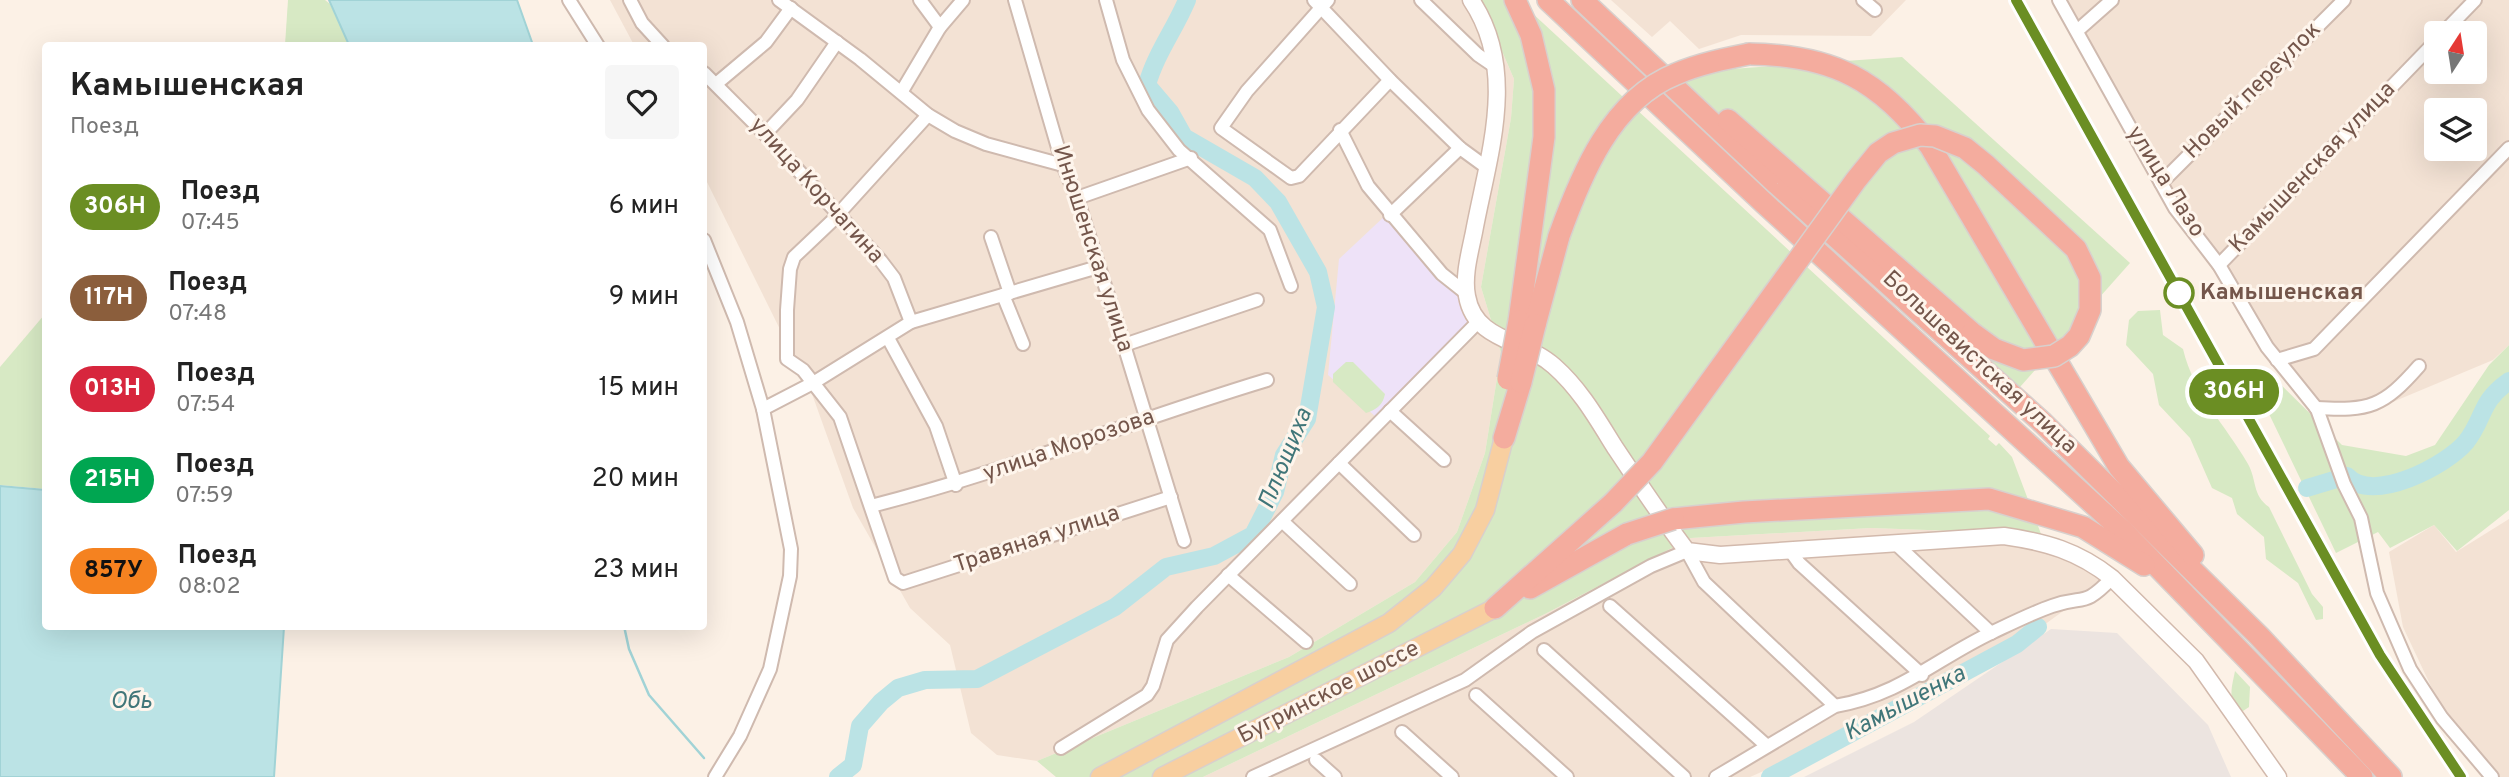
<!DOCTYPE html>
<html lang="ru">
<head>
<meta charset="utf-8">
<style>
  body { margin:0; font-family:Overpass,sans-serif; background:#f6f6f6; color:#222; height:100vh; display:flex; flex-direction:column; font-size:26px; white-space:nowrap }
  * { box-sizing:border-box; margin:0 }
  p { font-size:23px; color:#767676 }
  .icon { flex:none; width:38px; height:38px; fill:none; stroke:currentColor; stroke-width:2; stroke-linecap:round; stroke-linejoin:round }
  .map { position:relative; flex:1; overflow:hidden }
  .sheet { position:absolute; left:42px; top:42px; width:665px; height:588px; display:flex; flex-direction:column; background:#fff; border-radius:7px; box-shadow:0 7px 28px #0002 }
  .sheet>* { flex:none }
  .badge { padding:0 14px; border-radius:23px; font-size:24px; line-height:46px }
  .needle { width:46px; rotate:12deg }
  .buttons { position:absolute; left:2424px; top:21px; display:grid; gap:14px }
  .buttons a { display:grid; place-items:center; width:63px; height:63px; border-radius:7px; background:#fff; box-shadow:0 7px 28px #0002; font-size:35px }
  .map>.badge { position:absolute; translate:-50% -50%; box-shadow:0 0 0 4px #fff }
  .round { display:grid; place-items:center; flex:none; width:74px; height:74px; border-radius:7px; background:#f6f6f6 }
  .head { display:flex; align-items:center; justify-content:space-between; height:119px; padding:0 28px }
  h1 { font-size:33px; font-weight:700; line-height:52px }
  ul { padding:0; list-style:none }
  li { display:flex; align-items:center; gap:21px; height:91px; padding:0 28px }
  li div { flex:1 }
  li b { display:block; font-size:26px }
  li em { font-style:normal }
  li .badge { min-width:77px; font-weight:700; text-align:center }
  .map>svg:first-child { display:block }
</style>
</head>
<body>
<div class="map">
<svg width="2509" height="777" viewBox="0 0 2509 777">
  <rect width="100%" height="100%" fill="#fcf1e6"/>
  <g fill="#f3e2d4" fill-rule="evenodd">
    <path d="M610,0h870l34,79 -3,39 -30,169 20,66 -16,100 -28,79 -42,50 -126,75 -252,104 -40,-6 -26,-22 -21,-88 -40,-37 -57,-100 -41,-114 -108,-218v-130l-70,-1z"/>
    <path d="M1611,0h295l-35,36 -130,-1 -42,14 -29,-28 -18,16z"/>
    <path d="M2057,0h452v345l-16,15 -129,54 -59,-8 -53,-69zM2436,33h38v39h-38zM2436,110h38v39h-38z"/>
    <path d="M2509,519v258h-12l-52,-61 -42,-89 -14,-75 45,-27 22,27z"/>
    <path d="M1871,528l170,6 6,8 67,32 -147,107 -217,96h-547l342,-163 146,-76z"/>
  </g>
  <path fill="#ece4e0" d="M2051,629l66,4 91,92 23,52h-427l110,-55z"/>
  <path fill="#eee2f8" d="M1388,213l83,90v16l-87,105 -56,-49 11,-116z"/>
  <g fill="#d7e9c4">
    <path d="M288,0h37l5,4 19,41h-64z"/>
    <path d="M1480,0h38l472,436 -2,3 8,7 3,-3 13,14 29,77 -170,-6 -180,10 -146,76 -342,163h-147l-19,-16 252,-104 126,-75 42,-50 28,-79 16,-100 -20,-66 30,-169 3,-39z"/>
    <path d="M1902,57l228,206 -110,124 -345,-314z"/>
    <path d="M2160,310l3,25 20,14c11,46 42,75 65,115 9,16 4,31 21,43l43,87 11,13v12l-7,1 -18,-37 -32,-24 -2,-22 -27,-23 -5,-16 -20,-10 -22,-50 -31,-33 -6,-31 -27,-29 3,-25 9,-9z"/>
    <path d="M45,314v175l-45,-4v-118z"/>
    <path d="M2509,345v165l-52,41 -23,-26 -44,23 -12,-16 -42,21 -78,-162 16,-13 68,67 64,11 29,-11 54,-80z"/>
    <path d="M1346,362h7l32,32c-2,11 -9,16 -19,19l-33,-31v-8z"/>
    <path d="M2235,671l15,16 -1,20 -6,4c-17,-9 -11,-24 -8,-40z"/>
  </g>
  <g fill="#bbe3e5" stroke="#a1d3d6" stroke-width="2">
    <path d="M329,0h188l16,45h-184z"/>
    <path d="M0,486l45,4 1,136 238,1 -10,150h-274z"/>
  </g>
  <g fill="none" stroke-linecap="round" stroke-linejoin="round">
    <path stroke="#a1d3d6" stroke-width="2.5" d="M624,626l5,23 20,46 55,63"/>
    <g stroke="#bbe3e5" stroke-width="18">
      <path d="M2347,476c25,29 100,-11 119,-34 19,-24 13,-40 43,-61"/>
      <path d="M2307,488l30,-9"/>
      <path d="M838,777l15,-12 7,-39 21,-24 17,-14 27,-8 52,-1 138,-72 51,-40 48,-11 39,-21 22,-43 9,-37 23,-36 19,-112 -8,-35 -40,-70 -23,-24 -71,-41 -14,-25 -23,-27c8,-30 28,-56 40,-85"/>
      <path d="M1770,777l247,-133 21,-17"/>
    </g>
    <defs>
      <g id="street">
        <path d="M569,0l29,46"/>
        <path d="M630,0l12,23 21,23"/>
        <path d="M779,0l81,59 68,56 27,16 31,13 77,21"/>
        <path d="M920,0l20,27 23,-27"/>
        <path d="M1015,0l48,165 14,33 47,147 60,196"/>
        <path d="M1106,0l17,60 25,50 31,40 91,80 21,56"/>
        <path d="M1314,0l76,80 70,68 26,19"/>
        <path d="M1328,0l-81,91 -26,37 70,50 8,-2 91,-96"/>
        <path d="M1421,0l57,55 19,13"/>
        <path d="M1863,0l12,10"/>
        <path d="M2059,0l116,208 44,57 48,82 50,62 27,75 17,34 16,75 33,76 32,49 50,59"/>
        <path d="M2077,31l35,-31"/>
        <path d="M2443,33l32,-33"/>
        <path d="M704,73l61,61 116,127 13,17 17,44"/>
        <path d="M716,84l50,-42 25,-34"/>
        <path d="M902,91l38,-64"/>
        <path d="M928,115l-96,106 -38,36 -4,12 -3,41v49l16,11 37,47 55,161 8,5 268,-86"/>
        <path d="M1340,130l28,56 74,88 24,19"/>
        <path d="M765,134l32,-34 40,-58"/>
        <path d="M2161,183l183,-183"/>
        <path d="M1077,198l114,-40"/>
        <path d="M1390,215l70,-67"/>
        <path d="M991,237l19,56"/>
        <path d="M704,240l33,82 26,87 28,140 -1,27 -20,93 -30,67 -25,41"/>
        <path d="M2219,265l217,-224"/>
        <path d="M1003,295l20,49"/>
        <path d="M888,338l48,88 20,59"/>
        <path d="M1124,345l133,-45"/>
        <path d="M2277,360l37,-11 195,-201"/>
        <path d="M2316,408c54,3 67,-1 103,-42"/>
        <path d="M763,409l50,-26 98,-61 187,-55"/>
        <path d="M1390,411l54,49"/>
        <path d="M1339,463l75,72"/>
        <path d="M871,506c135,-34 263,-86 396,-126"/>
        <path d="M1282,521l68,63"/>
        <path d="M1895,543l96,90"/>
        <path d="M1789,549l10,14 123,112"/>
        <path d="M1228,575l78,67"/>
        <path d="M1610,606l157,140"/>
        <path d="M1544,650l140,127"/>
        <path d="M1476,695l91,82"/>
        <path d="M1402,732l50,45"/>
        <path d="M1061,748l86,-53 6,-9 14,-46 30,-33 280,-284"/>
        <path d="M1316,760l19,17"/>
        <path d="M1253,777l212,-97 67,-48 119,-66 36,-15 17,31 131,124"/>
        <path d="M1716,777l119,-71c66,-11 102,-48 158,-74 19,-9 39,-19 59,-26 33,-12 30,3 60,-28"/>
      </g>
      <path id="secondary" d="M1471,0c48,71 17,156 3,232 -4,20 -11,44 -7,64 8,46 57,43 87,70 26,23 42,51 60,80 24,36 47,71 73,105l33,4 284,-19c42,6 74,15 108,42l84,83 82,116"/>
      <g id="primary">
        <path d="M1100,777l289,-154 44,-35 29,-34 23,-44 19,-72"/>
        <path d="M1162,777l333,-169"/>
      </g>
      <g id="highway">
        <path d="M1515,0l16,35 13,55v47l-25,184"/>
        <path d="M1548,0l216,203 359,328 239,246"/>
        <path d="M1582,0l195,184 266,239 216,213 132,141"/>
        <path d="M1749,54c84,1 131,26 181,92l189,321 74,88"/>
        <path d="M1728,120l244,213"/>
        <path d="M1535,325l24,-89"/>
        <path d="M1504,438l17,-56"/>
        <path d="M1673,519l71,-7 245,-13 94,28 61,38"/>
        <path d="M1530,588l97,-54"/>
        <path d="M1495,608l118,-105"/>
      </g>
    </defs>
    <use href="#street" stroke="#cfbaaf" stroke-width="16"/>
    <use href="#secondary" stroke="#d2b9ac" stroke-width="19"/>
    <use href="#primary" stroke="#d8d0cd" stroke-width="21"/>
    <use href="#highway" stroke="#d8d0cd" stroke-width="24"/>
    <use href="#street" stroke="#fff" stroke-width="12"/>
    <use href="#secondary" stroke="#fff" stroke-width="16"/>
    <use href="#primary" stroke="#f8cfa0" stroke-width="18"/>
    <use href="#highway" stroke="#f4ac9e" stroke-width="21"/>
    <path stroke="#b3a4c5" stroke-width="2.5" stroke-dasharray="10 7" stroke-linecap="butt" d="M2016,0l364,655 81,122"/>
    <defs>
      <g id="highway-bridge">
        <path d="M1559,236c22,-61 52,-136 117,-162 23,-10 48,-15 73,-20"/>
        <path d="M1508,379l11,-58"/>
        <path d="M1521,382l14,-57"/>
        <path d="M1613,503l39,-41 204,-282 22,-27 15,-10 27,-8 15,1 30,12 21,17 90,84 14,29v32l-11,26 -9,10 -16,10 -31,4 -29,-11 -22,-16"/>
        <path d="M1627,534l46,-15"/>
      </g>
    </defs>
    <use href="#highway-bridge" stroke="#d8d0cd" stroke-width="24" stroke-linecap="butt"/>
    <use href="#highway-bridge" stroke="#f4ac9e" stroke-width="21"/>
  </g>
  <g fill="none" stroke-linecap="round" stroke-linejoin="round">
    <defs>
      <path id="line" d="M2016,0l364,655 81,122"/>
    </defs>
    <use href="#line" stroke="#fff" stroke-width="16"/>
    <use href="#line" stroke="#6b8e23" stroke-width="10"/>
  </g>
  <circle fill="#fff" stroke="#6b8e23" stroke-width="3.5" cx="2179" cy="293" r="14"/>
  <g text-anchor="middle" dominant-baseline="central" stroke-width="6" stroke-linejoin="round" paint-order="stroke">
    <g font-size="23" fill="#74564b" stroke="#fef5ec">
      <text transform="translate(2253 91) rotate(-45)">Новый переулок</text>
      <text transform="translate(2313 168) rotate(-46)">Камышенская улица</text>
      <text transform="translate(2165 182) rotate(58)">улица Лазо</text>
      <text transform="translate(816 191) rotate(48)">улица Корчагина</text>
      <text transform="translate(1092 249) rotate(72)">Инюшенская улица</text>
      <text transform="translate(1979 363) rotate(43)">Большевистская улица</text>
      <text transform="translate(1069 446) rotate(-19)">улица Морозова</text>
      <text transform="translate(1037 540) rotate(-18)">Травяная улица</text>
      <text transform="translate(1329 693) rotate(-27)">Бугринское шоссе</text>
    </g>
    <g font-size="23" font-weight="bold" fill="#74564b" stroke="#fef5ec" text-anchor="start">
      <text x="2200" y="293">Камышенская</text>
    </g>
    <g font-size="24" font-style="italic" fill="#407679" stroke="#fef5ec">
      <text transform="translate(1286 459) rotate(-68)">Плющиха</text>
      <text x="131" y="702">Обь</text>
      <text transform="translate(1905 704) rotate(-28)">Камышенка</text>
    </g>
  </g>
</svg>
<div class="buttons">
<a><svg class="needle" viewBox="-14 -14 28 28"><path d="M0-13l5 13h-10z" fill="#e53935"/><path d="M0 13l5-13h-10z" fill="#767676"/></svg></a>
<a><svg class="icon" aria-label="layers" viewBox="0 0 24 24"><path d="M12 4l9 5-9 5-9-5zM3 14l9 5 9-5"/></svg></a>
</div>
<b class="badge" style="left:2234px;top:392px;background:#6b8e23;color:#fff">306Н</b>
<section class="sheet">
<div class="head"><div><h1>Камышенская</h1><p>Поезд</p></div><a class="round"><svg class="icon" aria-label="heart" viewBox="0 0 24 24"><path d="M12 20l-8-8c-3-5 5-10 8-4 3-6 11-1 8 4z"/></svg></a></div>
<ul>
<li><span class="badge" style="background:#6b8e23;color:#fff">306Н</span><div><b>Поезд</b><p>07:45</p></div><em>6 мин</em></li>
<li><span class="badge" style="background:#8b5e3c;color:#fff">117Н</span><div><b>Поезд</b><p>07:48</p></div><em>9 мин</em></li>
<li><span class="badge" style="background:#d7263d;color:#fff">013Н</span><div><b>Поезд</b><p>07:54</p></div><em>15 мин</em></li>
<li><span class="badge" style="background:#00a651;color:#fff">215Н</span><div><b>Поезд</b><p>07:59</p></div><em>20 мин</em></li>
<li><span class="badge" style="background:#f58220;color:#111">857У</span><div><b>Поезд</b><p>08:02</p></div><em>23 мин</em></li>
</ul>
</section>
</div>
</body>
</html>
